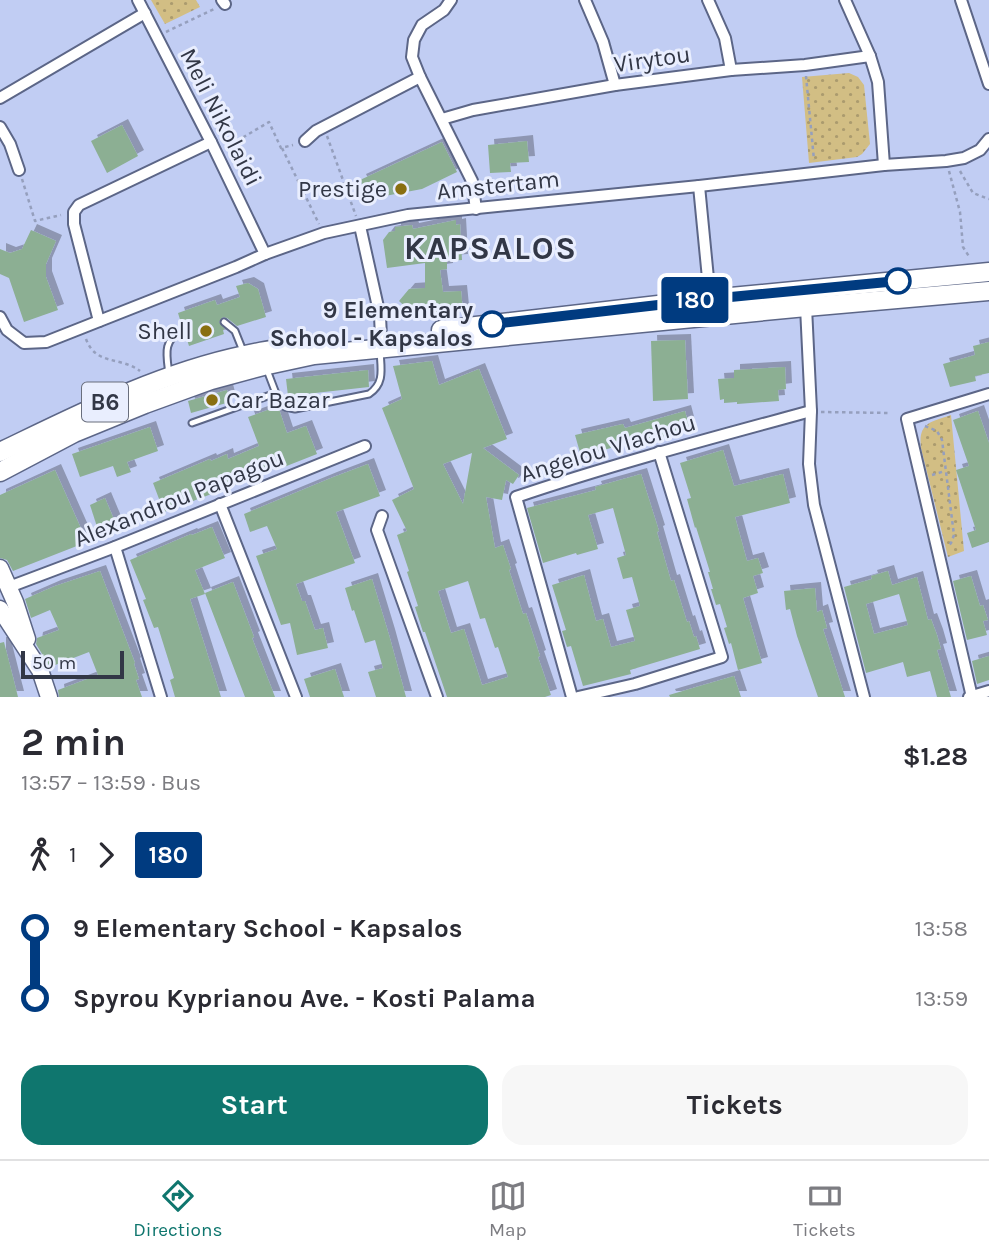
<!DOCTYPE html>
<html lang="en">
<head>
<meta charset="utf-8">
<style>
  body { margin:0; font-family:Karla,sans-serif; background:#f7f7f7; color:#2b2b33; height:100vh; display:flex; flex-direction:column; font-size:26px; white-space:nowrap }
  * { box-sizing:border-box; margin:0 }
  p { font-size:23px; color:#7c7c81 }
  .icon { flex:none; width:38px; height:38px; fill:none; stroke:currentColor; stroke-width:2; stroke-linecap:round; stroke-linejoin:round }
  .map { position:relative; height:697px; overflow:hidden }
  .side { display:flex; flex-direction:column; background:#fff; flex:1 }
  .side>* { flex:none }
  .badge { padding:0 14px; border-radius:5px; font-size:24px; line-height:46px }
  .scale { position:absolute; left:21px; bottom:18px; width:103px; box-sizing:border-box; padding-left:7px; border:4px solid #323746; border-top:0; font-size:19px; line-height:24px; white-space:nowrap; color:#323746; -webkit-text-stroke:5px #e9eefe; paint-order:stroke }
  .map>.badge { position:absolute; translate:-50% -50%; box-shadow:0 0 0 4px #fff }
  .legs { display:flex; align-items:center; gap:10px; height:77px; padding:0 21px; font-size:23px }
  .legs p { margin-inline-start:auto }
  .overview { display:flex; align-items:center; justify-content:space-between; height:119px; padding:0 21px }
  h1 { font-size:38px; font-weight:700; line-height:52px }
  .cta { display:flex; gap:14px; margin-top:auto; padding:14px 21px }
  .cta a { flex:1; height:80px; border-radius:21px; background:#0f766e; color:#fff; font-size:28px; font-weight:700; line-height:80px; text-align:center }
  .cta a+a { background:#f7f7f7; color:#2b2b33 }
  ul { padding:0 21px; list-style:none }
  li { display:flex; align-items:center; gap:24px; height:70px; font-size:26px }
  li i { display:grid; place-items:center; width:10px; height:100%; margin:0 9px; background:currentColor }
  li i::after { content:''; width:18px; height:18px; margin:-9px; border:5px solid; border-radius:50%; background:#fff }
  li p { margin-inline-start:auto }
  li:first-child i { background:linear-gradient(#0000 50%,currentColor 0) }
  li:last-child i { background:linear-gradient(currentColor 50%,#0000 0) }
  .tab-bar { display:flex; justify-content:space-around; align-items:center; height:98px; border-top:2px solid #e1e1e2; background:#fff; font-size:19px; color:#7c7c81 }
  .tab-bar a { display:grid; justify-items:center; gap:4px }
  .tab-bar .current { color:#0f766e }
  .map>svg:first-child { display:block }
</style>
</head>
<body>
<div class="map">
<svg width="989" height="697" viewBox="0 0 989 697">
  <defs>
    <pattern id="grass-dots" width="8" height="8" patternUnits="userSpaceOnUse" patternTransform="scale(1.75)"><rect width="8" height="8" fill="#d2be84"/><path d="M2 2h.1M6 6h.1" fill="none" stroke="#ab9b6e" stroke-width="1.8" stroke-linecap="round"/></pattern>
    <filter id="shadow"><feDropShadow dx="6" dy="-6" stdDeviation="0" flood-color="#0004"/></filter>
  </defs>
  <rect width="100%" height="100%" fill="#c1cdf3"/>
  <g fill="url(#grass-dots)">
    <path d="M151,0h45l4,7 -35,17z"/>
    <path d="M849,73l9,4 6,8 6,59 -8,10 -5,3 -48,6 -7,-86z"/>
    <path d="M951,415l13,136 -16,6 -27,-109c-3,-25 9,-26 30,-33z"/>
  </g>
  <g fill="#8caf93" fill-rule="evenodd" filter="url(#shadow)">
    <path d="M122,125l16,31 -31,17 -16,-32z"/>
    <path d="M527,141l2,21 -19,1 1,9 -21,1 -2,-28z"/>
    <path d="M442,142l15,30 -35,17 -53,10 -9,-19z"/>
    <path d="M456,220v5l4,-1 2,36 -15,1v8l-7,1 3,22 18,-1 2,20 -49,4 -15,-14 10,-12 16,-1v-25l-38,5 -4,-28 6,-8 6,-1v-4l17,-2 1,4z"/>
    <path d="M31,230l25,11 -10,23v13l12,33 -34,12 -15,-44 -9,-4v-25l10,4 12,-4z"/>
    <path d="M248,283l10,6 8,28 -29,9 -10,-8 -4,-1 -4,5 6,7 -2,1 1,4 -35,12 -4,-13 3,-2v-4l-2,-4h-5l-3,-10 37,-13 2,5 23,-8 -4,-11z"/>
    <path d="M685,340l3,59 -35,2 -2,-60z"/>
    <path d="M989,342v31l-14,3 1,5 -26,6 -7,-23 32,-9 -2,-9z"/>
    <path d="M432,361l7,24 40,-16 28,70 -24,9 36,27 -6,9 -7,-4 -4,20 -16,-3 9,51 8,-3 8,24 -2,1 14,44 3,-1 14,43 -2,1 13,38 -6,2h-98l-22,-65h-2l-8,-25 3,-1 -11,-34 2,-1 -12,-36 10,-4 -15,-31 22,-11 -32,-81 20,-9 -9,-33zM472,453l-9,51 -20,-40zM468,581l12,38 5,-1 10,30 3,-1 10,30 -26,8 -18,-56 -13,4 -13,-42z"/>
    <path d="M785,367l1,22 -8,1 1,11 -42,3v-2l-13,1v-4l-4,1 -2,-21 16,-1v-8z"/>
    <path d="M368,370l1,17 -81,9 -2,-17z"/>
    <path d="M227,390l3,12 -39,11 -3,-12z"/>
    <path d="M276,407l3,2 8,24 19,-7 11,28 -33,13 -1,-2 -61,25 -58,22 -11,-29 57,-24 1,2 16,-7 1,5 31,-13 -11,-29z"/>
    <path d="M685,411l5,19 -52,13 -1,-2 -56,15 -6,-21 48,-11 2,4z"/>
    <path d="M978,411l11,32v99l-17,6 -5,-15 9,-3 -20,-60 13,-4 -16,-46z"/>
    <path d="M150,427l8,24 -31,11 4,10 -14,5 -4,-11 -33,11 -8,-23z"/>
    <path d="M723,450l11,36 49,-12 7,29 -55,14 12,44 11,-3 5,15 -10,3 5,17 -15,5 19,65 -24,7 -7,-27 -2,1 -5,-16 3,-1 -7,-23 -4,1 -5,-16h2l-5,-17h2l-14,-45 -1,1 -8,-29 4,-1 -11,-35z"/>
    <path d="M368,464l12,32 -44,16 19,51 -59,21 6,17h3l10,29 8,-2 5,20 -31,7 -7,-32 -9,2 -25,-69 21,-7 -10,-23 -17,6 -6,-18 87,-36z"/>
    <path d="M55,470l32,72 -74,29 -6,-11 -7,-2v-63z"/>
    <path d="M641,474l18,57 -2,1 14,49 3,-1 13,42 2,-1 5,16 2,-1 4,13 -70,21 1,4 -48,12 -12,-40 -4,1 -5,-16 4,-1 -14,-45 32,-10 12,46 7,-2 8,28 24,-6 -9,-31 14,-4 -8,-29 -9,2 -6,-21 9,-3 -13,-47 -25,7 10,34 -21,6 -1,-2 -33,10 -16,-55 69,-18 -1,-3z"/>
    <path d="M105,498l13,31 -18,7 -10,-31z"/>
    <path d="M212,527l13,31 -30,12 10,24 -15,5 31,98h-46l-5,-17 4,-2 -16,-51 -4,1 -11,-28 3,-1 -16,-39 61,-26 1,1z"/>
    <path d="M100,571l35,92 -1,1 5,15 -3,1 6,17h-83l-1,-7 40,-15 -9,-23 -39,15 -14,-23 1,-6 22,-8 -9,-20 -19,8 -6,-19 30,-13z"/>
    <path d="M888,571l4,14 25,-8 11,43 3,-1 6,16 4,14 -4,1 14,47h-14l-7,-26 -23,6 -4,-15 -37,11 -22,-86 28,-8 -1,-3zM899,594l9,31 -34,9 -8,-30z"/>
    <path d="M971,576l9,30 3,-1 5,15 -5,1 4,14 -20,5 -14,-59z"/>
    <path d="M372,579l17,56 17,62h-30l-8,-25 15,-4 -8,-28 -10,3 -11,-33 -2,1 -7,-23z"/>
    <path d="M233,582l21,55 -2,1 23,59h-30l-40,-104z"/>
    <path d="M815,588l2,24 5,-2 5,18 -4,1 22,68h-27l-21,-61 -7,-27 -4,1 -2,-19z"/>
    <path d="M4,642l14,55h-18v-54z"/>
    <path d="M989,656v24l-12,4 -5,-23z"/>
    <path d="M335,669l9,28h-34l-6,-18z"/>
    <path d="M734,676l7,21h-71l-1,-2z"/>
  </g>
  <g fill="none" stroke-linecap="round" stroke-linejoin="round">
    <defs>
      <g id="service">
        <path d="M224,322l11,9 8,20"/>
        <path d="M267,370l13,34 5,3 10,2 74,-15c16,-11 12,-25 11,-43"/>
        <path d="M169,374c-3,-22 -6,-32 14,-46"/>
        <path d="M192,423l84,-30"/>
      </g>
      <g id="minor">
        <path d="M138,0l73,142 54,112"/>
        <path d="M222,0l3,4"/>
        <path d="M451,0l-7,10 -22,15 -8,15 -2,17 8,20 52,104 4,28"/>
        <path d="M585,0l18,42 12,43"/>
        <path d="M708,0l17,38 6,32"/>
        <path d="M845,0l25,56 8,26 6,83"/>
        <path d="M961,0l28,84"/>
        <path d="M0,98l145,-85"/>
        <path d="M442,119l31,-9 142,-25 116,-15 74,-5 65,-9"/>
        <path d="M0,127l10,17 9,26"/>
        <path d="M305,141l11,-10 104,-54"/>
        <path d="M699,186l11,113"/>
        <path d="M360,226l20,90 1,21"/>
        <path d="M806,307l5,104 -2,53 5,41 50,192"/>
        <path d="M0,317l7,13 17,13 22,-1 190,-75 29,-13 59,-21 84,-18 291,-29 185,-21 62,-4 18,-3 16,-8 9,-11"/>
        <path d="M99,321l-25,-97v-12l5,-7 132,-63"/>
        <path d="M220,504l76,193"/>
        <path d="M382,516l-5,14 60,167"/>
        <path d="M115,547l46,150"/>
        <path d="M9,587l106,-40 250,-101"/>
        <path d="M572,697l-56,-200c97,-33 196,-59 295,-86"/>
        <path d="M578,697l57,-13 87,-27 -63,-205"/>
        <path d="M969,697l20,-6"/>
        <path d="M972,697l-65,-278 82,-25"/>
      </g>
      <g id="secondary">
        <path d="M0,568l15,34 12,37"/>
        <path d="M0,609l40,61 9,27"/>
      </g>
      <g id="primary">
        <path d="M441,330l269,-31 279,-27"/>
        <path d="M0,452c79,-38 159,-79 245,-97 21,-5 43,-7 64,-11"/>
        <path d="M0,472l74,-39 71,-29 66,-24 52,-14 51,-11 492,-48 183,-16"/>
      </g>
    </defs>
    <use href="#service" stroke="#5c6687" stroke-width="9"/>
    <use href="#minor" stroke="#5c6687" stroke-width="14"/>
    <use href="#secondary" stroke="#5c6687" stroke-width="19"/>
    <use href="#primary" stroke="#5c6687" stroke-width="21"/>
    <g stroke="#959fbd" stroke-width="2.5" stroke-dasharray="3.5 3.5" stroke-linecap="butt">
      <path d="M166,32l48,-23"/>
      <path d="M806,76l8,84"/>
      <path d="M327,136l29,80"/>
      <path d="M225,148l44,-26 12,26 12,-3"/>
      <path d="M282,148l37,76"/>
      <path d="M949,171l11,41 3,35 7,11"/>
      <path d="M960,171l13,22 16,6"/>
      <path d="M22,179l13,42 26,-6"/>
      <path d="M86,339c10,27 34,17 54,32"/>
      <path d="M821,412l69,1"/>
      <path d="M925,426l12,5 5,9 12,95 -3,8 -2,2"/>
      <path d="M932,475l13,-4"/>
    </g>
    <use href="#service" stroke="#fff" stroke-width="5"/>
    <use href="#minor" stroke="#fff" stroke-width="10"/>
    <use href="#secondary" stroke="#fff" stroke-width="16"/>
    <use href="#primary" stroke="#fff" stroke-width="18"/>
  </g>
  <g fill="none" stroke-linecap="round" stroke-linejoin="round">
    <defs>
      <path id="line-1" d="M492,324l218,-25 188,-18"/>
    </defs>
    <use href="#line-1" stroke="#fff" stroke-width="16"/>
    <use href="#line-1" stroke="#003b80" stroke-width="10"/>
  </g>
  <g fill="#896f10" stroke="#e9eefe" stroke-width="2.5">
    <circle cx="401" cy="189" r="7"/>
    <circle cx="206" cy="331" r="7"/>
    <circle cx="212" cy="400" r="7"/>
  </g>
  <g fill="#fff" stroke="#003b80" stroke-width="3.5">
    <circle cx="898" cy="281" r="12"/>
    <circle cx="492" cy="324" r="12"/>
  </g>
  <g text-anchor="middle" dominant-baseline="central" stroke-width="6" stroke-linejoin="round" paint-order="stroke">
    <rect fill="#e9eefe" stroke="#696e7d" stroke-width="2" x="82" y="382.5" width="46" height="39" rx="5"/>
    <g font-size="23" font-weight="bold" fill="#323746">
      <text x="105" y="402">B6</text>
    </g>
    <g font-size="24" fill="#323746" stroke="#e9eefe">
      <text transform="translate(652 59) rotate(-8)">Virytou</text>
      <text transform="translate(221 117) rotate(63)">Meli Nikolaidi</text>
      <text transform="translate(498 185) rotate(-6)">Amstertam</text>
      <text transform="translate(608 448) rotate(-17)">Angelou Vlachou</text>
      <text transform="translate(179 498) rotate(-22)">Alexandrou Papagou</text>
    </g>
    <g font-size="24" fill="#323746" stroke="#e9eefe" text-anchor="end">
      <text x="387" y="189">Prestige</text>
      <text x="192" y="331">Shell</text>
      <text x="226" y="400" text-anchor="start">Car Bazar</text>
    </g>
    <g font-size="24" font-weight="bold" fill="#323746" stroke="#e9eefe" text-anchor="end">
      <text x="473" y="310">9 Elementary<tspan x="473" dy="28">School - Kapsalos</tspan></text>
    </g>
    <g font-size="32" font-weight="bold" letter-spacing="2" fill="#323746" stroke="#e9eefe">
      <text x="491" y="248">KAPSALOS</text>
    </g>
  </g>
</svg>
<div class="scale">50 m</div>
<b class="badge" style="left:695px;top:300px;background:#003b80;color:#fff">180</b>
</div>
<section class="side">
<div class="overview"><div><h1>2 min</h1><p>13:57 – 13:59 · Bus</p></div><b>$1.28</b></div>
<div class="legs"><svg class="icon" aria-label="walk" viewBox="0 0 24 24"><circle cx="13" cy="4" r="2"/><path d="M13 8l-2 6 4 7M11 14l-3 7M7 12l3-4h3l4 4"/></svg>1<svg class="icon" aria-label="forward" viewBox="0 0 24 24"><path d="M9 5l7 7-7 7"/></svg><b class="badge" style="background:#003b80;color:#fff">180</b></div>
<ul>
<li><i style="color:#003b80"></i><b>9 Elementary School - Kapsalos</b><p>13:58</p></li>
<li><i style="color:#003b80"></i><b>Spyrou Kyprianou Ave. - Kosti Palama</b><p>13:59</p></li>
</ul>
<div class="cta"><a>Start</a><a>Tickets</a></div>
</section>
<nav class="tab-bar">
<a class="current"><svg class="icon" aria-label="directions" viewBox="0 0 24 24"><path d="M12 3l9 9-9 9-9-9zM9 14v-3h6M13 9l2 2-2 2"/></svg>Directions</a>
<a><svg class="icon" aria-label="map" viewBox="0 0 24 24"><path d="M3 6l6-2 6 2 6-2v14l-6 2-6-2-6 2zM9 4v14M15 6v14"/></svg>Map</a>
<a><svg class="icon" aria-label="tickets" viewBox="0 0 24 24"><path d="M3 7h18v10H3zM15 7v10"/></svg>Tickets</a>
</nav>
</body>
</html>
